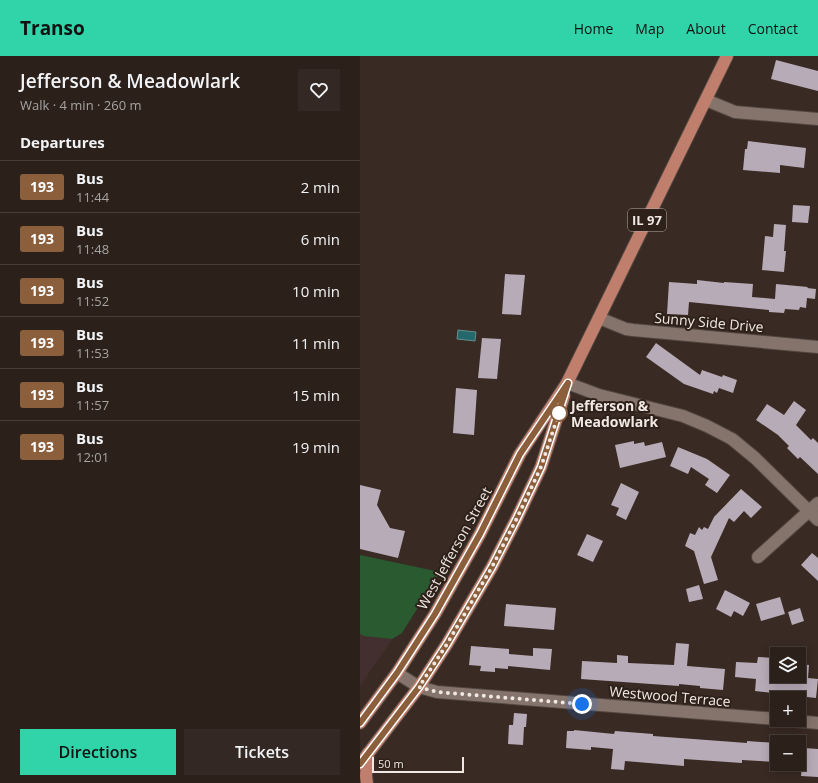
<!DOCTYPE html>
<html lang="en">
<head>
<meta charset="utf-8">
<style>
  body { margin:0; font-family:"Open Sans",sans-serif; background:#332823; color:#f1f3f6; height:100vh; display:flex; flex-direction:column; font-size:15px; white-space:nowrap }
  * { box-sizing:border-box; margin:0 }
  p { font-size:13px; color:#a6a3a2 }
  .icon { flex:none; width:22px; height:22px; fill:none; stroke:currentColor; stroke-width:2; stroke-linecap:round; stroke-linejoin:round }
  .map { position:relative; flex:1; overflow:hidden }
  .sheet { display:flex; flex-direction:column; background:#2b201a; width:360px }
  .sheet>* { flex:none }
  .badge { padding:0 8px; border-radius:3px; font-size:14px; line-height:26px }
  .buttons { position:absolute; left:410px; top:591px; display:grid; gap:8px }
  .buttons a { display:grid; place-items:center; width:36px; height:36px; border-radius:0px; background:#2b201a; box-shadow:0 2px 10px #0003,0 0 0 1px #473e39; font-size:20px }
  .scale { position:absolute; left:12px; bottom:10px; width:92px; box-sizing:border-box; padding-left:4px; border:2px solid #f1e8e3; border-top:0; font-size:11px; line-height:14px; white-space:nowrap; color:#f1e8e3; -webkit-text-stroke:3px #2e211a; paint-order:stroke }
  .you { position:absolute; width:20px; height:20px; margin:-10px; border:3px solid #fff; border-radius:50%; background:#1a73e8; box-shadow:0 0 0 6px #1a73e833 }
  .map>.badge { position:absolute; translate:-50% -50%; box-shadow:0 0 0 2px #fff }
  h2 { padding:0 20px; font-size:15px; line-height:36px }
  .round { display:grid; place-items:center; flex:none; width:42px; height:42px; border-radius:0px; background:#332823 }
  .headline { display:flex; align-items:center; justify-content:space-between; height:68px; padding:0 20px }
  h1 { font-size:19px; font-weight:600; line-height:30px }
  .cta { display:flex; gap:8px; margin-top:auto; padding:8px 20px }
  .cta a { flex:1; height:46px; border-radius:0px; background:#31d4a9; color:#111; font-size:16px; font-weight:600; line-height:46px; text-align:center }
  .cta a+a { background:#332823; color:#f1f3f6 }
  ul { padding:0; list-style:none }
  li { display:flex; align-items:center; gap:12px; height:52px; padding:0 20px; border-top:1px solid #473e39 }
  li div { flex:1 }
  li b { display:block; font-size:15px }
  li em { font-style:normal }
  li .badge { min-width:44px; font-weight:700; text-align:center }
  header { display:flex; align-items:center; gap:24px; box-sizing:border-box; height:56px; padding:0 20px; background:#31d4a9; color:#111 }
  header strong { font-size:19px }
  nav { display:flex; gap:22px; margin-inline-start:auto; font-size:14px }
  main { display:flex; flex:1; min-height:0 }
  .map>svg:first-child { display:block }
</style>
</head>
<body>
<header>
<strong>Transo</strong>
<nav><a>Home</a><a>Map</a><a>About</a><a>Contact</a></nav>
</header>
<main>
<section class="sheet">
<div class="headline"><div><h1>Jefferson &amp; Meadowlark</h1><p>Walk · 4 min · 260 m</p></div><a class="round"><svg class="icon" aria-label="heart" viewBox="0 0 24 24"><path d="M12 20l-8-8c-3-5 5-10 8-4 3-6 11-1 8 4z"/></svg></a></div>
<h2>Departures</h2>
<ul>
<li><span class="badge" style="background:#8b5e3c;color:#fff">193</span><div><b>Bus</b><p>11:44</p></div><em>2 min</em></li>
<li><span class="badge" style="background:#8b5e3c;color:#fff">193</span><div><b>Bus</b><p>11:48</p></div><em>6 min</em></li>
<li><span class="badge" style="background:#8b5e3c;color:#fff">193</span><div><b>Bus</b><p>11:52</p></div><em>10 min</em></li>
<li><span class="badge" style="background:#8b5e3c;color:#fff">193</span><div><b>Bus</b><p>11:53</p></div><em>11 min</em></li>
<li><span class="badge" style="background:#8b5e3c;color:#fff">193</span><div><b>Bus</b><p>11:57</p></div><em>15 min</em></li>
<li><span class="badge" style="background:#8b5e3c;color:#fff">193</span><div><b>Bus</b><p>12:01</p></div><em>19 min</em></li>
</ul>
<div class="cta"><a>Directions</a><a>Tickets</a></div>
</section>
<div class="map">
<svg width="458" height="727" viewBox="0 0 458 727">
  <rect width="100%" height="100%" fill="#392a23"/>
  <path fill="#442f30" d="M0,567l32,16 -32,47z"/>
  <path fill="#2a5a30" d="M0,499l80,17 -38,61 -10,6 -28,-3 -4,-2z"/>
  <path fill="#25686b" stroke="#628e8f" d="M98,274l18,2 -1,9 -18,-2z"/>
  <g fill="#b8abb8">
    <path d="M416,4l42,11v20l-47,-12z"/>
    <path d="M388,85l58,7 -2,20 -24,-3v8l-37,-3 2,-21h2z"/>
    <path d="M433,149l17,1 -2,17 -16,-1z"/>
    <path d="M414,168l12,1 -2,26h2l-2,21 -22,-2 3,-34 8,1z"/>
    <path d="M145,218l20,1 -4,40 -19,-1z"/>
    <path d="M337,224l27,3v-1l29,2 -1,13 23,2 1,-15 32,3 -1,1 9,1 -1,10 -8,-1 -1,10 -6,-1 -1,3 -14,-1 -1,4 -15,-1v-2l-80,-8 -1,13 -21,-1 2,-32 28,2z"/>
    <path d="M122,282l19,1 -4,40 -19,-1z"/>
    <path d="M296,287l44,32 2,-5 20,7 1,-2 14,5 -4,13 -14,-5 -2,5 -3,-2 -1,3 -29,-10 -38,-27z"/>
    <path d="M96,332l21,2 -3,45 -21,-2z"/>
    <path d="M434,345l12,9 -10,15 15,15 2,-2 5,5v31l-18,-17 -2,2 -11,-11 2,-2 -11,-11 -22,-15 11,-16 17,11z"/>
    <path d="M274,385v3l10,-2 1,4 17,-4 4,15 -46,11 -5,-23z"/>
    <path d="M318,391l29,12 23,16 -13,18 -12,-8 4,-6 -18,-12 -3,7 -18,-8z"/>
    <path d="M261,427l18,9 -13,28 -10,-5 3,-7 -8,-3z"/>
    <path d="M0,429l21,5 -4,15 13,23 15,3 -7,27 -38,-9z"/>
    <path d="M381,433l21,18 -11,11 -7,-7 -10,11 -5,-4 -18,39 7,23 -14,4 -10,-33 -9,-5 5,-13 5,2 4,-8 3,3 2,-3 4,2 6,-12z"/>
    <path d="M227,478l16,7 -10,21 -16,-7z"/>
    <path d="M452,497l6,5v23l-17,-16z"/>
    <path d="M339,529l4,14 -14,3 -3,-13z"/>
    <path d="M365,534l25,13 -7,13 -9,-5 -3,6 -15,-8z"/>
    <path d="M420,541l5,17 -24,7 -5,-17z"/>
    <path d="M146,548l50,4 -2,22 -50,-4z"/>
    <path d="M440,552l4,13 -12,4 -4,-13z"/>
    <path d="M316,587l13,1 -2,22 38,3 -2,21 -23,-2v-2l-21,-2v2l-98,-7 1,-18 35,2v-8l11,1v7l46,2z"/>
    <path d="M111,590l38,3v5l24,2v-8l19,1 -2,21 -42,-4v3l-13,-1v4l-15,-1 1,-5 -12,-1z"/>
    <path d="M398,601l18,1 -1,18h24v-12l10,1 -1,13 10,1 -2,19 -9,-1 -1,4h-7v-5l-44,-5 1,-12 -21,-2 1,-15 21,1z"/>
    <path d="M154,657l13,1 -1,13h-2l-1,18 -15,-1 1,-19h4z"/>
    <path d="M214,674l40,4 1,-3 38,3v2l94,7v-2l30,2v19l-35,-2v3l-58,-4v7l-59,-5 -1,9 -13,-1 2,-20 -22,-2v3l-25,-2 1,-17h7z"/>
    <path d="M444,692l14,1v28l-17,-1z"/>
  </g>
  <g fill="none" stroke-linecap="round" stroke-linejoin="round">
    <defs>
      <g id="street">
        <path d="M346,44l29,12 83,7"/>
        <path d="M239,262l27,11 7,1 185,17"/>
        <path d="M207,327l32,12 84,21 24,10 25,13 23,19 63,62"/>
        <path d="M398,501l60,-54"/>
        <path d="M37,617l22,14 18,5 340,27"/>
        <path d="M424,664l34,3"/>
      </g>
      <g id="primary">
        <path d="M0,667l37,-50 38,-59 45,-80 40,-80 47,-71 160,-327"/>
        <path d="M0,708l59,-77 28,-43 45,-77 25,-49 24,-51 23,-71"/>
        <path d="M7,727l-1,-7 2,-23"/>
      </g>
    </defs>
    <use href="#street" stroke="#514640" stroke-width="14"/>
    <use href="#primary" stroke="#514640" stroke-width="14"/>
    <use href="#street" stroke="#85746b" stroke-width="12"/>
    <use href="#primary" stroke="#c07f6c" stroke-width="12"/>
  </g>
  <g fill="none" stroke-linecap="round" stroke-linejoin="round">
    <defs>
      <path id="line" d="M0,667l37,-50 38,-59 45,-80 40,-80 48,-71 -27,84 -24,51 -25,49 -45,77 -28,43 -59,77"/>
    </defs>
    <use href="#line" stroke="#fff" stroke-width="9"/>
    <use href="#line" stroke="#8b5e3c" stroke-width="6"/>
    <path stroke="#f1e8e3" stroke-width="4" stroke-dasharray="0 7.2" d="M199,357l-18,54 -24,51 -25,49 -45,77 -28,43 18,5 145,12"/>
  </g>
  <circle fill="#fff" stroke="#8b5e3c" stroke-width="2" cx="199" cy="357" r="8"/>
  <g text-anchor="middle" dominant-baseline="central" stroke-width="4" stroke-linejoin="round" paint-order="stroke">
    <rect fill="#2e211a" stroke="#b6aca7" stroke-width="1" x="268" y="153" width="38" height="22" rx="3"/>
    <g font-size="13" font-weight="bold" fill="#f1e8e3">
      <text x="287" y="164">IL 97</text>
    </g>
    <g font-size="14" fill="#f1e8e3" stroke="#2e211a">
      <text transform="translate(349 266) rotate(5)">Sunny Side Drive</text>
      <text transform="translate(94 492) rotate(-61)">West Jefferson Street</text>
      <text transform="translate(310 640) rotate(5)">Westwood Terrace</text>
    </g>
    <g font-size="14" font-weight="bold" fill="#f1e8e3" stroke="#2e211a" text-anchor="start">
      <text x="211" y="349">Jefferson &amp;<tspan x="211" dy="16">Meadowlark</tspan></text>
    </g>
  </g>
</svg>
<div class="buttons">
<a><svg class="icon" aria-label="layers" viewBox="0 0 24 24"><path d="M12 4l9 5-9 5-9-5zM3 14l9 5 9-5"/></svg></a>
<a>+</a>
<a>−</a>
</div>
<div class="scale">50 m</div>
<div class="you" style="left:222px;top:648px"></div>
</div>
</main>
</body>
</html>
